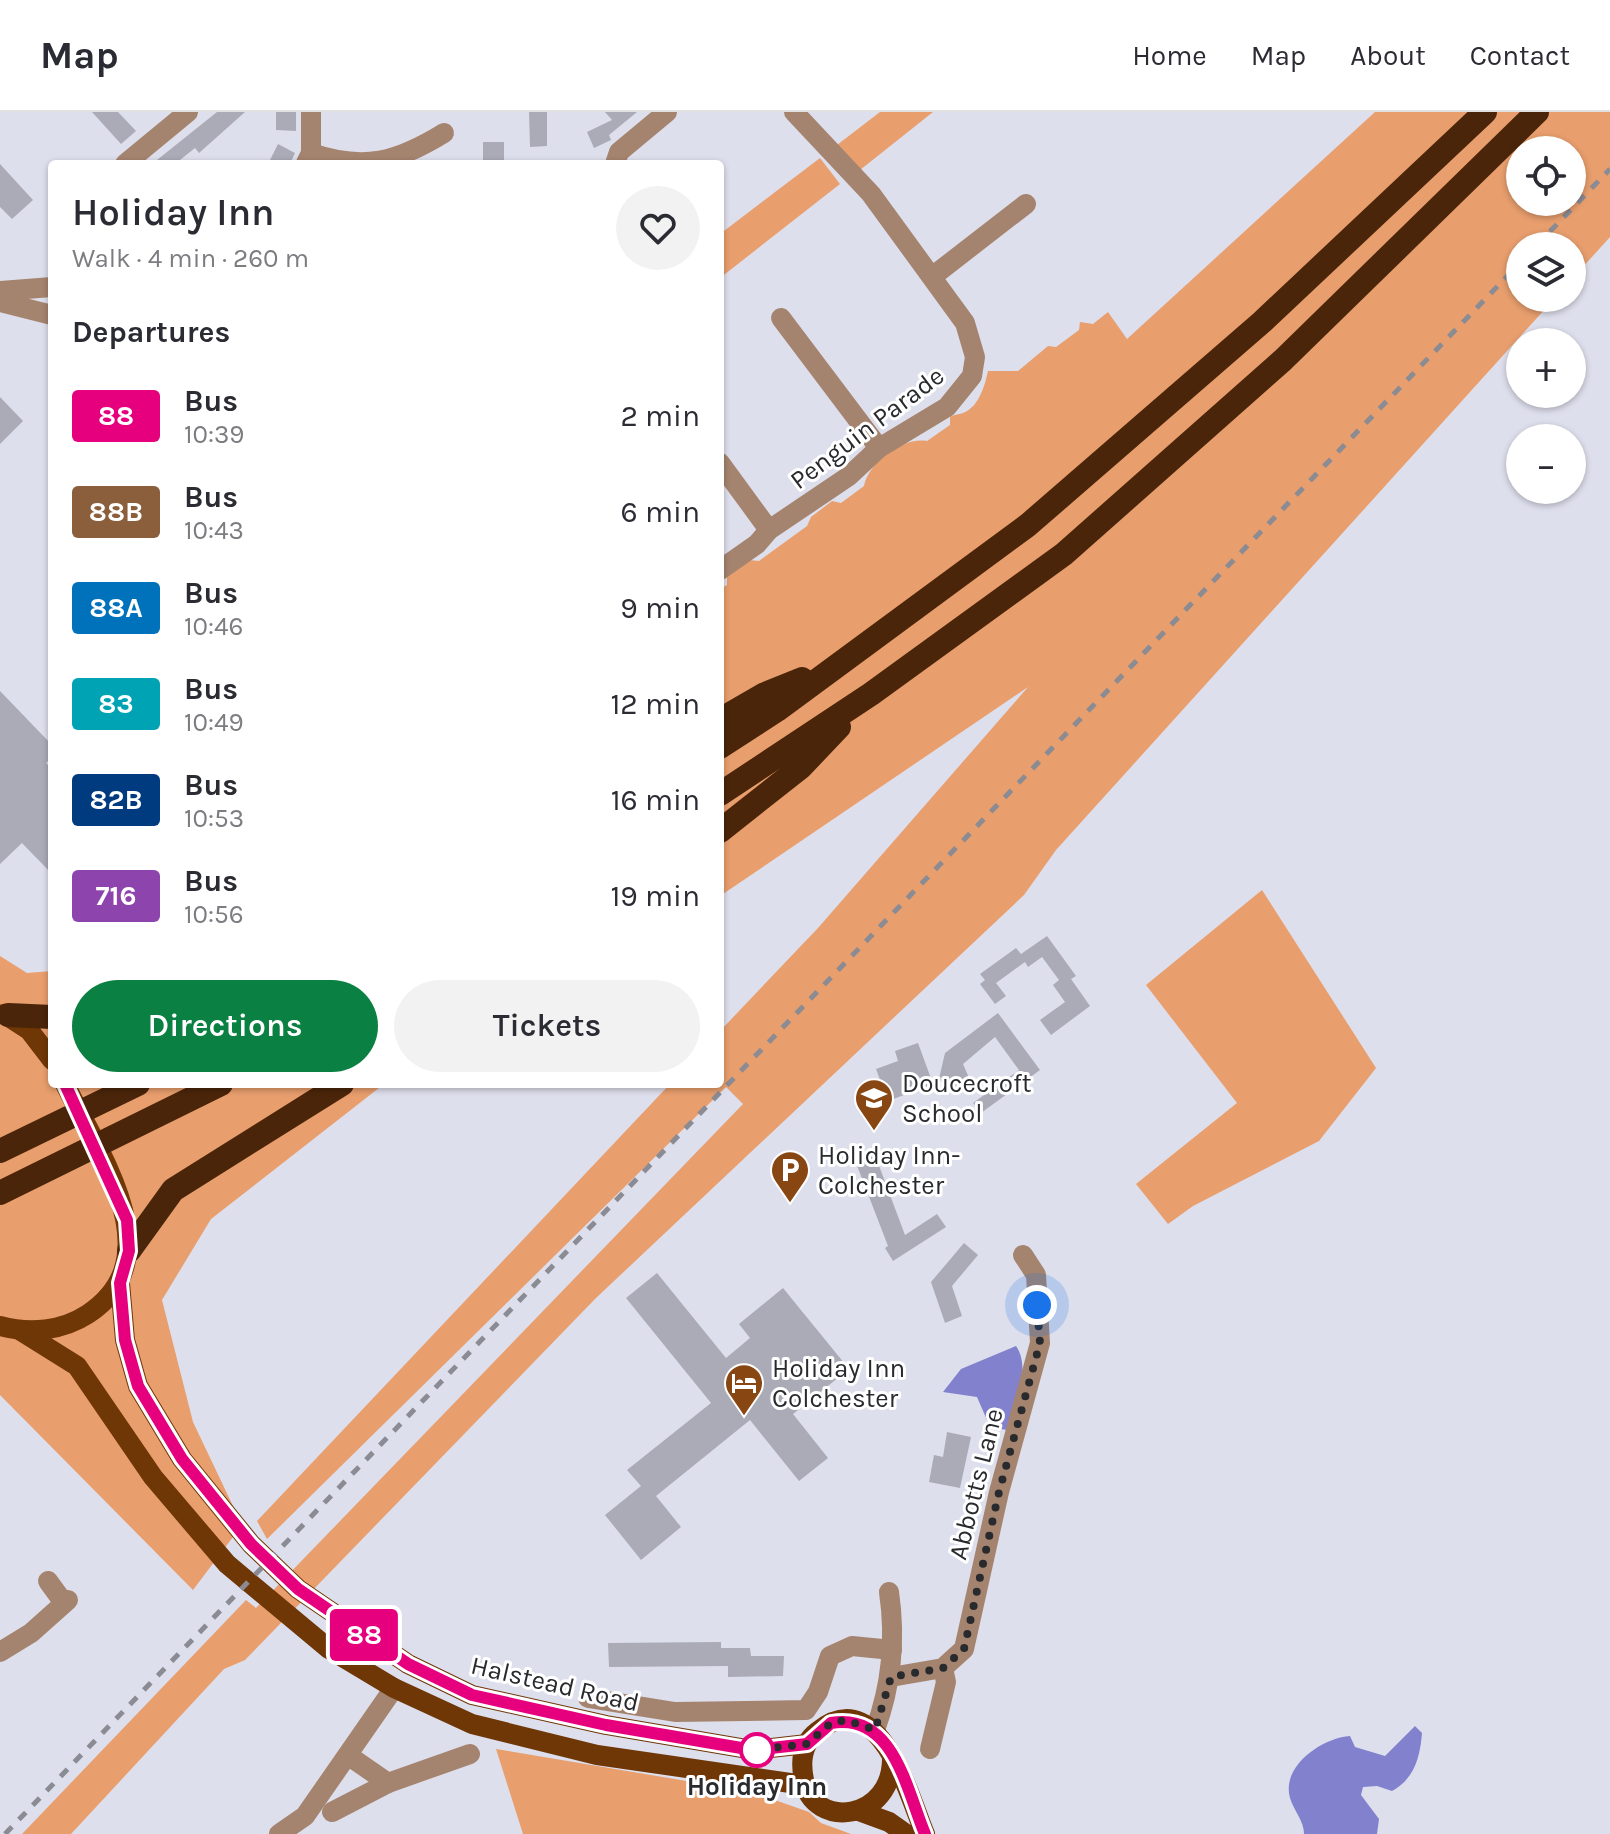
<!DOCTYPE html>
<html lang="en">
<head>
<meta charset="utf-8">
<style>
  body { margin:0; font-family:Karla,sans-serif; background:#f2f2f3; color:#2b2b33; height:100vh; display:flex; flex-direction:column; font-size:30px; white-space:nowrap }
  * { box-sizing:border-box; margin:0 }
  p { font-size:26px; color:#7c7c81 }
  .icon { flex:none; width:44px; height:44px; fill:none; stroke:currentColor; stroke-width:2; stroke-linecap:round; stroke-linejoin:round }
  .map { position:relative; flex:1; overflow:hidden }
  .drawer { position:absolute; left:48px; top:48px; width:676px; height:928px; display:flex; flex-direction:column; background:#fff; border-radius:8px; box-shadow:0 2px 6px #0004 }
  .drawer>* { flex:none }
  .badge { padding:0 16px; border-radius:6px; font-size:28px; line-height:52px }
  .buttons { position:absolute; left:1506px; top:24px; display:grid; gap:16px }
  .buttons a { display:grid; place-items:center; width:80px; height:80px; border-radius:50%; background:#fff; box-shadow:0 2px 6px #0004; font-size:40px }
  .you { position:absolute; width:40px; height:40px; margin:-20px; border:6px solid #fff; border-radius:50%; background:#1a73e8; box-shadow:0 0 0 12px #1a73e833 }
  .map>.badge { position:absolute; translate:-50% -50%; box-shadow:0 0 0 4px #fff }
  h2 { padding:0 24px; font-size:30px; line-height:72px }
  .round { display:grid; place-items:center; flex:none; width:84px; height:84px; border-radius:42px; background:#f2f2f3 }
  .headline { display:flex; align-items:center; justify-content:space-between; height:136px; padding:0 24px }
  h1 { font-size:38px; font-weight:600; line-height:60px }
  .primary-button { display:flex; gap:16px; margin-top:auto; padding:16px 24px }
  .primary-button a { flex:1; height:92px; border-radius:48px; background:#0b8043; color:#fff; font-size:32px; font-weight:600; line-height:92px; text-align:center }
  .primary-button a+a { background:#f2f2f3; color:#2b2b33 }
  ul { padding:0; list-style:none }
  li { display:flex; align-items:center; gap:24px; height:96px; padding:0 24px }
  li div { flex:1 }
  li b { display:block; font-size:30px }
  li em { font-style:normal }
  li .badge { min-width:88px; font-weight:700; text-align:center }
  header { display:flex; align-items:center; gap:48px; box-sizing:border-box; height:112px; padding:0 40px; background:#fff; border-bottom:2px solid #e1e1e2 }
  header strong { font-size:38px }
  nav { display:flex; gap:44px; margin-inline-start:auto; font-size:28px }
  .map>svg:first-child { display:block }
</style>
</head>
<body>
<header>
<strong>Map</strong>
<nav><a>Home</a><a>Map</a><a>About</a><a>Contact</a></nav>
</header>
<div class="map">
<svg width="1610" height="1722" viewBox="0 0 1610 1722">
  <rect width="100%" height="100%" fill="#dedfec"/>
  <g fill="#e89e6d" fill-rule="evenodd">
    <path d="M880,0h53l-73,58 -23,-25z"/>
    <path d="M1375,0h235v125l-38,42v-33h-52v52h35l-499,552 -32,45 -428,403 -351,362 -21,9 -153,165h-49l224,-234 10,8 487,-504 -17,-17 -459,452 -10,-18 413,-437h50v-53l98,-103 210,-241 -308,209v-307l7,-4v-9l22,-16 10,1 48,-35 4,-9 21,-16 9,2 23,-17c5,-24 38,-49 63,-45l23,-16v-8c4,-3 9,-2 13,-4 16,-6 22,-28 25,-42h30l30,-25 8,1 23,-17 1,-8 13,2 15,-12 19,27zM1520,38h52v52h-52z"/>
    <path d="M820,46l20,26 -120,94v-44z"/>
    <path d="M1262,778l114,178 -57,73 -126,65 -25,18 -32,-40 101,-81 -91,-118z"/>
    <path d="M0,844l27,17 25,-2v113h332l-173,135 -49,81 31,122 49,103 -49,65 -193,-195z"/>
    <path d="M496,1637l256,43 57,20 12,11 30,11h-328z"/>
  </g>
  <g fill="#8181ce">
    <path d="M1016,1234c16,23 -2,60 -9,84l-12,-2 -1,-7 -7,-1 -10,-23 -34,-5 18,-23z"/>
    <path d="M1415,1614l7,7c-2,25 -8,46 -30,58l-15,-5 -14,1 -2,8 18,24 -2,15h-73c0,-13 -10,-23 -14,-36 -9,-32 32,-60 60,-62l5,11 30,9z"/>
  </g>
  <g fill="#aaabb7">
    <path d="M92,0h26l18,19 -15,13z"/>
    <path d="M217,0h28l-46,41 -4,-5 -20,16h-23z"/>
    <path d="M276,0h20v19l-20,-1z"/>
    <path d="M529,0h18v34l-17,1z"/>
    <path d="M605,0h32l-28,23 2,5 -17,8 -7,-16 25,-12z"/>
    <rect x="483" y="30" width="21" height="18"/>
    <path d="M278,32l17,9 -5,11h-22z"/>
    <path d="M0,52l33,36 -21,19 -12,-12z"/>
    <path d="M0,285l23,24 -23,23z"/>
    <path d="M0,579l52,54v12l-6,6 6,6v105l-30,-31 -22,21z"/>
    <path d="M1047,824l29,40 -5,3 19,27 -39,29 -11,-15 25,-18 -12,-17 6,-5 -17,-23 -14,10 -3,-5 -29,21 10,13 -11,8 -15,-20 5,-4 -5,-6 36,-26 5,6z"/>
    <path d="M998,901l42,57 -59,43 -8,-10 46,-33 -24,-33 -32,27 10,23 -16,7 -8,-15 -11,4 7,-30z"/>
    <path d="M918,931l15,41 -45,17 -12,-32 22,-8 -3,-10z"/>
    <path d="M875,1043l30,80 32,-21 9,13 -53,34 -8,-13 3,-2 -32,-83z"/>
    <path d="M964,1131l14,12 -26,31 10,30 -17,7 -14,-41z"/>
    <path d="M657,1161l69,85 24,-20 -11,-14 44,-36 66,81 -56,45 35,44 -29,23 -49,-61 -94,76 25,31 -40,33 -36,-45 36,-29 -14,-16 84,-67 -85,-105z"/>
    <path d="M947,1320l24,5 -11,51 -31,-6 5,-27 9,2z"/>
    <path d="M721,1530v6h29l1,8h33l-1,20 -55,1v-11l-119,1 -1,-24z"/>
  </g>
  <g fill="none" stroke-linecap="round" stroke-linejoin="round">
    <g stroke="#a5846f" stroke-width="20">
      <path d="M311,41c53,18 86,9 133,-20"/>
      <path d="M306,51l5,-10v-41"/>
      <path d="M125,52l63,-52"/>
      <path d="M615,52l4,-12 48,-40"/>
      <path d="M933,164l93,-72"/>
      <path d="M0,179l52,-4"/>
      <path d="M0,190l52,13"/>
      <path d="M781,206l98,130"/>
      <path d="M720,351l49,67"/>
      <path d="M720,458l37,-26 12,-14 80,-54 30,-28 68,-41 25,-31 3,-19 -10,-34 -94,-129 -77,-82"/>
      <path d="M48,1469l16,22"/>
      <path d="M0,1540l31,-19 37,-33"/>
      <path d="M891,1565l52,-9 21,-19 35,-157 41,-149 -4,-68 -13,-20"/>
      <path d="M588,1586l87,14 131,-2 12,-18 12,-36 22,-10 40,4"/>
      <path d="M875,1618c17,-46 21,-90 14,-138"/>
      <path d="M930,1637l16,-67 -3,-14"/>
      <path d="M349,1644l39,27 82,-29"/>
      <path d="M332,1700l56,-29"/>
      <path d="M279,1722l26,-18 89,-128"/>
    </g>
    <g stroke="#6f3606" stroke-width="20">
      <path d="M4,902l25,16 23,30"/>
      <path d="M120,1171l5,57 13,46 44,73 69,85 47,45 110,75 64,31 134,30 147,25 54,-6"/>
      <path d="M0,1214c30,8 62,5 88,-12 86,-57 10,-162 -23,-230"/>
      <path d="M21,1219l56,35 76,111 74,87 102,85 65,39 78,36 125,31 207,30"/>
      <path d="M892,1644c2,66 -80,74 -88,24 -4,-19 -2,-37 14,-49 61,-49 91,65 107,103"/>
      <path d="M859,1699l30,11 17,12"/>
    </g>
    <g stroke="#4a2509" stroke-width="24">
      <path d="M720,608l45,-26 37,-15"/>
      <path d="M720,635l57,-37 251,-185 234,-203 223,-210"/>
      <path d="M720,682l151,-100 193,-140 219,-194 254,-248"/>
      <path d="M720,719l81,-64 38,-40"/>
      <path d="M8,903l44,2"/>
      <path d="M0,1039l138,-67"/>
      <path d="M0,1081l221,-109"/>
      <path d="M129,1139l44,-61 169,-106"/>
    </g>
    <g stroke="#8a8b93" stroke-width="5" stroke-dasharray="10 10" stroke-linecap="butt">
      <path d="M1536,134l74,-77"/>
      <path d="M5,1722l1515,-1571"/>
    </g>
  </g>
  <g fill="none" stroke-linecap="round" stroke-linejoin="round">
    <defs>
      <path id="line" d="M65,972l62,136 2,31 -9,32 5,57 13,46 44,73 69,85 47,45 110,75 64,31 134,30 147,25 54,-6 24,-21c62,-11 75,65 94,111"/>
    </defs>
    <use href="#line" stroke="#fff" stroke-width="18"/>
    <use href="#line" stroke="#e6007e" stroke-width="12"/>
    <path stroke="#292a2e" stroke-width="8" stroke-dasharray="0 14.4" d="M757,1638h-4l54,-6 24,-21 15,-3 29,10 16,-53 52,-9 21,-19 35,-157 41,-149 -3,-38"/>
  </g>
  <defs>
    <symbol id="school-pin" viewBox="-11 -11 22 30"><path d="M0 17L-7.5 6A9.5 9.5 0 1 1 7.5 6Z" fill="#884613" stroke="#fff"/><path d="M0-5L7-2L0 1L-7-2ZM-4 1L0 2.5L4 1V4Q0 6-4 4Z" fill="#fff"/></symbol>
    <symbol id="parking-pin" viewBox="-11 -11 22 30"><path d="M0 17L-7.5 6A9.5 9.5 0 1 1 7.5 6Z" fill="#884613" stroke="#fff"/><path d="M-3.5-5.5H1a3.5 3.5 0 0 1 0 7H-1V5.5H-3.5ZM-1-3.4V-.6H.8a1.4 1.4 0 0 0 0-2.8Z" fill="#fff"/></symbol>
    <symbol id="hotel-pin" viewBox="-11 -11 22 30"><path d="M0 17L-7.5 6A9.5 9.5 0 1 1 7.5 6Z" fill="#884613" stroke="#fff"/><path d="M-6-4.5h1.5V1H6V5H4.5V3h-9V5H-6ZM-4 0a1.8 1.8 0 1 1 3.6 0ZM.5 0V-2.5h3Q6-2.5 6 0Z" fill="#fff"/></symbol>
  </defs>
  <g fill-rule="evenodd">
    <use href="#school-pin" x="852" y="964" width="44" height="60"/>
    <use href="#parking-pin" x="768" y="1036" width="44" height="60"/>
    <use href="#hotel-pin" x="722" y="1249" width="44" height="60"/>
  </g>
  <circle fill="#fff" stroke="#e6007e" stroke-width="4" cx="757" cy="1638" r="16"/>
  <g text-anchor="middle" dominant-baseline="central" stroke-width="6" stroke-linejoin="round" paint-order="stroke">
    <g font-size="26" fill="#292a2e" stroke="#fff">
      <text transform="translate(867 316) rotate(-37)">Penguin Parade</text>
      <text transform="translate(976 1372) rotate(-76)">Abbotts Lane</text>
      <text transform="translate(555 1572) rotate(13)">Halstead Road</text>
    </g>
    <g font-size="26" fill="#292a2e" stroke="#fff" text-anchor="start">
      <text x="902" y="971">Doucecroft<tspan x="902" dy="30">School</tspan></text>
      <text x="818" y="1043">Holiday Inn-<tspan x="818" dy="30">Colchester</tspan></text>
      <text x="772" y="1256">Holiday Inn<tspan x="772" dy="30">Colchester</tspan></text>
    </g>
    <g font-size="26" font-weight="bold" fill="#292a2e" stroke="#fff">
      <text x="757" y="1674">Holiday Inn</text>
    </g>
  </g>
</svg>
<div class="buttons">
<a><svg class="icon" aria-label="locate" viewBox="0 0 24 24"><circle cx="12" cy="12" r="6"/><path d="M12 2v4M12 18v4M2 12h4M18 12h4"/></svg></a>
<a><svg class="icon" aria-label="layers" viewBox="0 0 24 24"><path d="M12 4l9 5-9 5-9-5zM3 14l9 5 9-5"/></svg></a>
<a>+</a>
<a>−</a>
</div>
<div class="you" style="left:1037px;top:1193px"></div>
<b class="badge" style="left:364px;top:1523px;background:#e6007e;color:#fff">88</b>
<section class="drawer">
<div class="headline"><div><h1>Holiday Inn</h1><p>Walk · 4 min · 260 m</p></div><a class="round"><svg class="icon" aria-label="heart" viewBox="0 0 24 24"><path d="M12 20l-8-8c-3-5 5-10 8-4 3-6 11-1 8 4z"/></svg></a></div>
<h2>Departures</h2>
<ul>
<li><span class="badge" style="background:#e6007e;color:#fff">88</span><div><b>Bus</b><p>10:39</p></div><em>2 min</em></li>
<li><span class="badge" style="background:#8b5e3c;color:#fff">88B</span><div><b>Bus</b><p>10:43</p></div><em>6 min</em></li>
<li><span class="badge" style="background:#0072bc;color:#fff">88A</span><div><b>Bus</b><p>10:46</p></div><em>9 min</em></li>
<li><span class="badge" style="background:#00a3b4;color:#fff">83</span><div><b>Bus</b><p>10:49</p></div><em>12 min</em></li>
<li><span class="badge" style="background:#003b80;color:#fff">82B</span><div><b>Bus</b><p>10:53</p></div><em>16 min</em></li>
<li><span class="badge" style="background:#8e44ad;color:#fff">716</span><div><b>Bus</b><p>10:56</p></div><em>19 min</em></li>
</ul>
<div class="primary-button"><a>Directions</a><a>Tickets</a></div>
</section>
</div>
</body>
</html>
